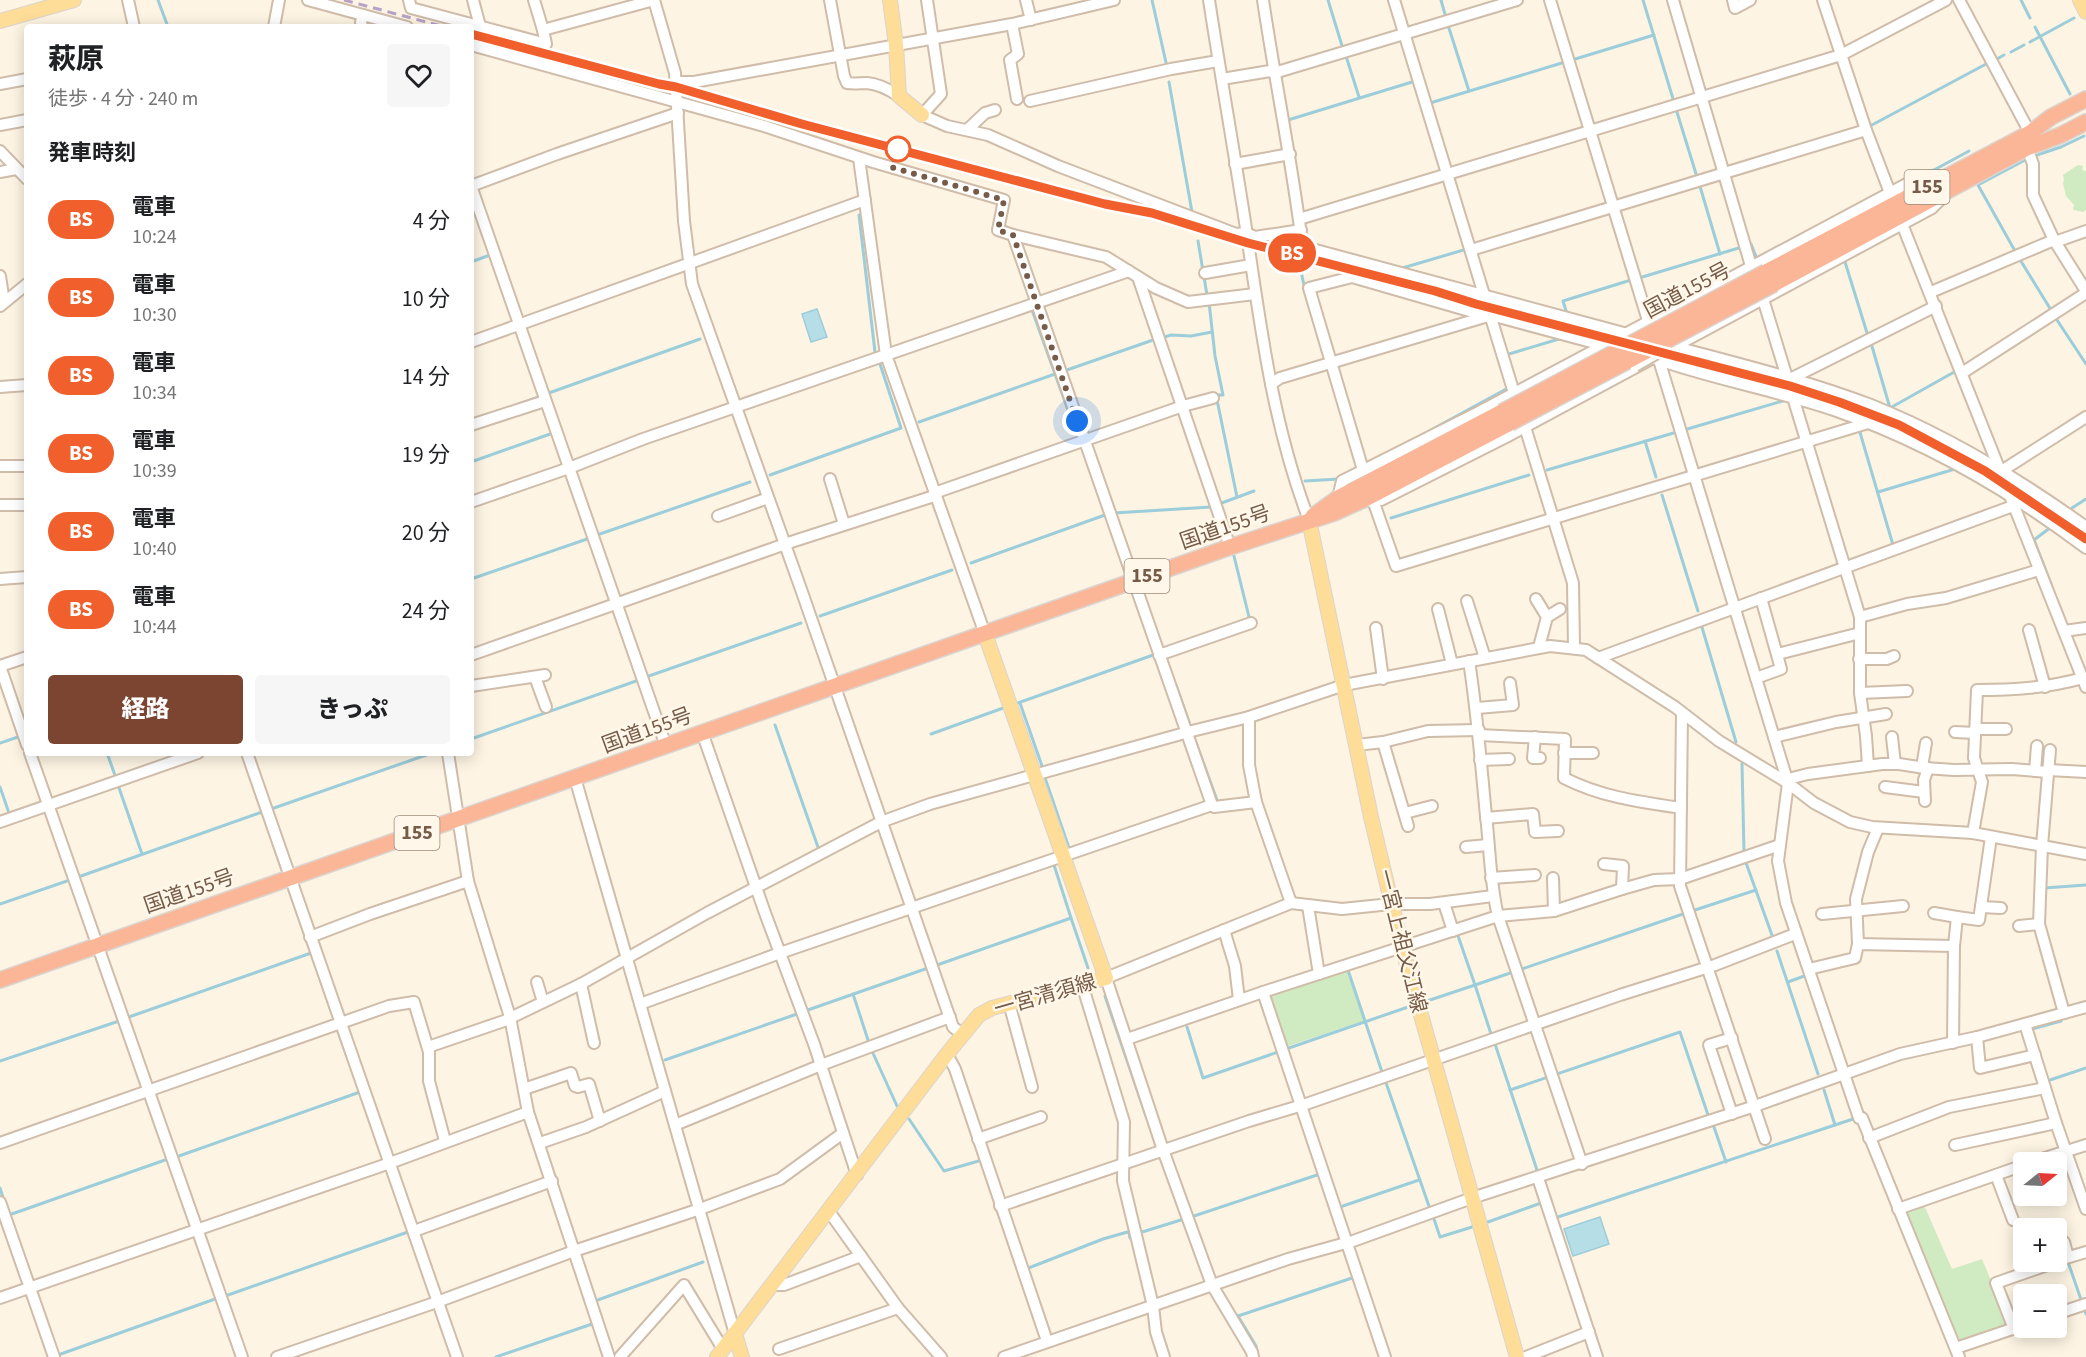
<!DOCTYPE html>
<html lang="ja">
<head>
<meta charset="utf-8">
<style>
  body { margin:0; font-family:"Source Sans 3","Noto Sans JP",sans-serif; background:#f6f6f6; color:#202124; height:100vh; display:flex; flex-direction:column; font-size:22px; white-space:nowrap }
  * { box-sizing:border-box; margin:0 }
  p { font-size:20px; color:#757577 }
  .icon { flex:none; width:33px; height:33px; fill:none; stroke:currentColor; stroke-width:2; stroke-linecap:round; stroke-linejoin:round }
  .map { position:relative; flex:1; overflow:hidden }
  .sheet { position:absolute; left:24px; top:24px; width:450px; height:732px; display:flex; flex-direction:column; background:#fff; border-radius:6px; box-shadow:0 3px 15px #0003 }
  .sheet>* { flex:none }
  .badge { padding:0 12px; border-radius:20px; font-size:21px; line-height:39px }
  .needle { width:39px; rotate:72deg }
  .tools { position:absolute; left:2013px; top:1152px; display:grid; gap:12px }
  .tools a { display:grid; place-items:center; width:54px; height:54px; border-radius:6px; background:#fff; box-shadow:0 3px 15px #0003; font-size:30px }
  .you { position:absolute; width:30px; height:30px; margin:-15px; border:4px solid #fff; border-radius:50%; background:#1a73e8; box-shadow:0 0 0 9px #1a73e833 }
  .map>.badge { position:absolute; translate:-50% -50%; box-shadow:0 0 0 3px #fff }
  h2 { padding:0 24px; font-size:22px; line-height:54px }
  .round { display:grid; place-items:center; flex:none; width:63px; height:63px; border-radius:6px; background:#f6f6f6 }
  .head { display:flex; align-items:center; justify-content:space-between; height:102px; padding:0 24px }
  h1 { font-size:28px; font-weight:800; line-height:45px }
  .primary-button { display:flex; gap:12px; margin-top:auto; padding:12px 24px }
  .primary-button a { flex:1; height:69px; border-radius:6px; background:#7c4532; color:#fff; font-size:24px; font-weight:800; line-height:69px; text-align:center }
  .primary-button a+a { background:#f6f6f6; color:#202124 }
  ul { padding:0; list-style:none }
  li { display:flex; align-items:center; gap:18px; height:78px; padding:0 24px }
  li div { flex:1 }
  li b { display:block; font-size:22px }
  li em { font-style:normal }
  li .badge { min-width:66px; font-weight:700; text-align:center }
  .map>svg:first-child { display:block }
</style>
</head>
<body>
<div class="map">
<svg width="2086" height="1357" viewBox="0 0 2086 1357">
  <rect width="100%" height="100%" fill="#fdf4e3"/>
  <g fill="#d0ebc1">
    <path d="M2078,165l5,1 -1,4 4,1v39l-3,2 -10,-2 1,-5 -8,-9 -3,-13 1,-3 -1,-5z"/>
    <path d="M1347,970l17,51 -79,26 -16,-47 2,-5z"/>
    <path d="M1924,1205l28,64 30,-10 28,67 -52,17 -52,-131z"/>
  </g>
  <g fill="#b6dee7" stroke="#9ccdda" stroke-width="1.5">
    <path d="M817,309l10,28 -16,5 -9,-28z"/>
    <path d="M1600,1217l9,27 -36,12 -9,-27z"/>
  </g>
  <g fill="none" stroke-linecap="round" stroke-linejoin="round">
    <g stroke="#9ccdda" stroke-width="3">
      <path d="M158,0l10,27"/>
      <path d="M1152,0l15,67"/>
      <path d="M1328,0l15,49"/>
      <path d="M1441,0l5,18"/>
      <path d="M1643,0l31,102"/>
      <path d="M2021,0l9,18"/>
      <path d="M1448,25l21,66"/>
      <path d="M2035,27l35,67"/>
      <path d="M2030,42l44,-24"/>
      <path d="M2011,52l13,-7"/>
      <path d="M1346,56l13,41"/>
      <path d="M1572,60l82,-25"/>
      <path d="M1995,60l9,-5"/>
      <path d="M1169,82l23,130"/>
      <path d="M1430,103l135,-41"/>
      <path d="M1676,109l21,68"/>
      <path d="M1288,120l124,-38"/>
      <path d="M1870,126l118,-63"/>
      <path d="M2037,155l24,-8 23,-11"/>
      <path d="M1919,173l15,-3 35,-19"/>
      <path d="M1699,183l21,71"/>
      <path d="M859,215l16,137"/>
      <path d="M1198,241l9,54"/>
      <path d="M1751,244l6,15"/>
      <path d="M2013,252l2,-1 -37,-66 49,-26"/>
      <path d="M2019,258l32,52 -2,2"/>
      <path d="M471,262l19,-7"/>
      <path d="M1299,262l6,28"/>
      <path d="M1845,262l23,74"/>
      <path d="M1399,269l68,-20"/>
      <path d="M1639,278l103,-31"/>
      <path d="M1209,302l6,54 8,39h-7l21,102"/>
      <path d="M1032,310l45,125"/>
      <path d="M1567,314l-4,-13 68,-21"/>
      <path d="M2055,317l31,47"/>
      <path d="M1161,338l10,-3 20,1 21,-4"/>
      <path d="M1871,343l19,65 66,-37"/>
      <path d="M1509,354l50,-15"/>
      <path d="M1064,371l92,-32"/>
      <path d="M546,394l154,-55"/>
      <path d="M516,405l23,-8v-2"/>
      <path d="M919,422l136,-48"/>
      <path d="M1859,429l34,116"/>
      <path d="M1431,430l77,-42"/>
      <path d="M1684,430l102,-30"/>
      <path d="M1645,441l11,36"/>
      <path d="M471,462l82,-29"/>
      <path d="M1547,470l130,-38"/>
      <path d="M770,475l131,-47 -21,-64"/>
      <path d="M1305,481l34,-2"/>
      <path d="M1878,492l77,-23"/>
      <path d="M1662,495l36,116"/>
      <path d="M1219,504l35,-13"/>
      <path d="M2072,508l14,-9"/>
      <path d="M1114,513l97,-6"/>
      <path d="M1391,518l138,-43"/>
      <path d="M597,535l153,-53"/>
      <path d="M1233,552l17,69"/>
      <path d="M971,563l134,-48"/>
      <path d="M471,579l119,-41"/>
      <path d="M2051,584l-17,-44 17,-13"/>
      <path d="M820,616l132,-46"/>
      <path d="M1701,624l35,118"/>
      <path d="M646,677l155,-54"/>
      <path d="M1176,685l13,37"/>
      <path d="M1020,703l22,63"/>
      <path d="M835,704l7,18"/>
      <path d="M1015,704l141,-50"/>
      <path d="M775,725l44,125"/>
      <path d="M931,734l75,-27"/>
      <path d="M1194,737l24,66"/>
      <path d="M471,739l168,-59"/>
      <path d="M0,743l18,-6"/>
      <path d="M107,753l9,25"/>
      <path d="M1742,764l2,88"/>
      <path d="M1045,778l24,70"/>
      <path d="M118,785l24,69"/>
      <path d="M0,787l10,29"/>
      <path d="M271,809l161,-56"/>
      <path d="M275,849l5,15"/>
      <path d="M1745,860l28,78"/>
      <path d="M1055,863l-1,2 17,53"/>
      <path d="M81,876l181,-64"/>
      <path d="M2044,888l42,-3"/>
      <path d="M291,895l43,124"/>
      <path d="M0,904l67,-23"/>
      <path d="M1692,911l64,-21"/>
      <path d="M1457,933l18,52 211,-72"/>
      <path d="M1777,951l41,123"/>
      <path d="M937,965l134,-47 17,50"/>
      <path d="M1348,970l35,105"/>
      <path d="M1788,982l19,-7"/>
      <path d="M853,994l16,49"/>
      <path d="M1105,996l41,120"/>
      <path d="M1424,1002l51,-17 17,52"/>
      <path d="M805,1011l123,-43"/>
      <path d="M129,1017l182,-64"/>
      <path d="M1187,1027l16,51 75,-26"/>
      <path d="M337,1029l10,27"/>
      <path d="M2032,1032v-3l29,-8 -1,-3"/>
      <path d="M1495,1044l43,129"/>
      <path d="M1286,1049l125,-43"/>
      <path d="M872,1051l25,55"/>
      <path d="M665,1060l132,-46"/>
      <path d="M0,1061l119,-40"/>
      <path d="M2047,1079v2l39,-13"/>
      <path d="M1385,1080l45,129"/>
      <path d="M1510,1090l170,-58 28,83 6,12 12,35"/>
      <path d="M1824,1090l11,35"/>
      <path d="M909,1119l35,52 38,-11"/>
      <path d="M179,1156l181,-64"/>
      <path d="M0,1188l4,13"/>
      <path d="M1340,1207l79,-27"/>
      <path d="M9,1215l156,-55"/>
      <path d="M1191,1217l129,-43"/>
      <path d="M1555,1218l298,-99"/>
      <path d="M1434,1219l6,18 32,-10"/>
      <path d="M1485,1223l56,-20"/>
      <path d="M1139,1233l45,-14"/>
      <path d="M2065,1263l3,-1 18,52"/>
      <path d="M1026,1269l77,-30 28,-8 -2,2 1,5"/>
      <path d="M228,1295l180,-63"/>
      <path d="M595,1301l108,-39"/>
      <path d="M1257,1351l-1,-5 -18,-30 114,-38"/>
      <path d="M58,1355l157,-56"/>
      <path d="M496,1357l96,-33"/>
    </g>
    <defs>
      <g id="minor">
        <path d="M128,0l6,27"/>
        <path d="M308,0l99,27"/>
        <path d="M409,0l2,8 135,36 -3,-14 111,-30"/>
        <path d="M473,0l7,26"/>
        <path d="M534,0l9,30"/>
        <path d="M654,0l21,73 9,148 8,63 110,308 151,435 9,7"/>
        <path d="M830,0l14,76 3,7c8,1 13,0 20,0 12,1 23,7 32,13"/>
        <path d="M927,0l14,94 -19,21 25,11 41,9 70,31 178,68 10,-1 9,4 46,-7"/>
        <path d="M1026,0l5,20"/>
        <path d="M1209,0c12,78 26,156 38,235 14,96 27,194 62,285"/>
        <path d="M1263,0c12,81 29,162 39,243l10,6 334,90"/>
        <path d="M1394,0l120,393"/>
        <path d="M1550,0l100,327"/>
        <path d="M1673,0l78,266"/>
        <path d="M1733,0l2,8 15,-8"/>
        <path d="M1823,0l43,130 26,68"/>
        <path d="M1959,0l71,133"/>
        <path d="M1012,24l6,30 -8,6 7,39"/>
        <path d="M274,27l5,-27"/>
        <path d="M362,27l-1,-5 2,-7"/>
        <path d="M471,45l293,81 109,36 131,38 -6,30 15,5 93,22 50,31 32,14 67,-8"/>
        <path d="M1222,79l48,-8 4,2 243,-73"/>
        <path d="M676,82h18l318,-58 102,-24"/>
        <path d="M0,84l27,-5"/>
        <path d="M1030,101l141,-32 47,-8"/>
        <path d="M0,125l27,-5"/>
        <path d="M967,130l18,-17 10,-3"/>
        <path d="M2027,148l6,16v31l21,45 32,51"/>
        <path d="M0,151l27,28"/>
        <path d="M859,158l27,197 99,279"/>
        <path d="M1235,164l55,-10"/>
        <path d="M0,172l16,-3"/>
        <path d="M471,186l195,560"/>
        <path d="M471,186l86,-32 121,-41"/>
        <path d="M1299,219l542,-164 105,-55"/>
        <path d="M1900,219l186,468"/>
        <path d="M1013,235l199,570"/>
        <path d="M2055,242l31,-11"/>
        <path d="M1471,250l395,-120"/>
        <path d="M1205,273l46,-8"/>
        <path d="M0,276l4,26"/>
        <path d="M1138,277l92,270"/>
        <path d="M1931,292l123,-52"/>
        <path d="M1763,299l97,318v76l6,43 2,30"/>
        <path d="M0,306l27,-22"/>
        <path d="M471,342l394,-142"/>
        <path d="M1661,343c70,19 142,36 210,62 78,31 148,74 215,122"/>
        <path d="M1653,358c59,21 122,32 181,52 92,32 175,80 252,138"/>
        <path d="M1659,360l129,423 -10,78 8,42 73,215h3l97,239"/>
        <path d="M1962,373l124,-80"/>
        <path d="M1792,378l144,-72"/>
        <path d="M1271,384l9,-6 208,-62"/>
        <path d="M0,387l27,-2"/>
        <path d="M471,425l74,-24"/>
        <path d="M1525,427l48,156 1,64"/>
        <path d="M0,466h27"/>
        <path d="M1363,470l-54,-182 43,-11 128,37 11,1 130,35"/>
        <path d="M2003,470l83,-53"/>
        <path d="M830,479l14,45"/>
        <path d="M1338,498l4,-17 137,-69 437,-233 27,-3"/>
        <path d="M1365,499l16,1 125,-63 426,-229 10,-10"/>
        <path d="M1365,499l9,4 22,63 472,-143"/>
        <path d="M471,502l98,-34 74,-29 486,-168"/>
        <path d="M0,505h27"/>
        <path d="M718,516l50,-18"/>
        <path d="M0,579l27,-2"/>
        <path d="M1536,599l11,18 -8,30"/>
        <path d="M1467,601l18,57"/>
        <path d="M1438,609l14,55"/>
        <path d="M1547,617l13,-8"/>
        <path d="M1860,617l47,-13 39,-6 93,-28"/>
        <path d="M1376,628l7,51"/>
        <path d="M2029,630l16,57"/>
        <path d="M2064,631l22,-3"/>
        <path d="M1778,654l82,-21"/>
        <path d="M471,655l320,-113 140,-45 9,-6 243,-85 30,-8"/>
        <path d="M1159,655l92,-32"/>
        <path d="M1598,658l415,-152"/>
        <path d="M1859,659h28l7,-3"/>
        <path d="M1469,661c8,51 12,103 17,155 4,33 4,67 12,100l84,248"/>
        <path d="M0,666l27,79"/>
        <path d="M0,666l27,-9"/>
        <path d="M535,677l11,30"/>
        <path d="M1756,678l25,-9 -20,-71"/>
        <path d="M471,686l74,-11"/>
        <path d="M1860,693l47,-2"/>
        <path d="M1477,708l36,-3 -3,-22"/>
        <path d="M1682,713l-2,173 85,253"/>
        <path d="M1249,717v48l7,37 35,101"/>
        <path d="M1975,729h31"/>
        <path d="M702,732l63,181 49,131 43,131"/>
        <path d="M1955,732l20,1"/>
        <path d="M1479,735l86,4 -1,39c37,19 76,24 117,30"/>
        <path d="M1535,737l-2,21h7"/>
        <path d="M1774,737l62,-15 50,-8"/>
        <path d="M1892,737l3,27"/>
        <path d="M1383,742l25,84"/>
        <path d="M1357,745l26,-3 45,-11 51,-1"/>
        <path d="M2050,750l-8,96 -3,78 25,89"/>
        <path d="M30,753l212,604"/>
        <path d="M247,753l210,604"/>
        <path d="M448,753l20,128 42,136 18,95 81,245"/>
        <path d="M1564,753h29"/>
        <path d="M1480,760l29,-1"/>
        <path d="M1922,767l4,-24"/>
        <path d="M2048,770l38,2"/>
        <path d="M2035,771l2,-25"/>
        <path d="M575,778l160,556"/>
        <path d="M1788,783l4,-5 16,-4 74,-10h17l26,4 29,2 58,-1 36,3"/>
        <path d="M1885,787l39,5"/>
        <path d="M1925,801l-1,-21 4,-12"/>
        <path d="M1405,813l27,-7"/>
        <path d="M1486,818l47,-4 2,18 23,-1"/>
        <path d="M0,822l198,-69"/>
        <path d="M1973,833l9,-51 -8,-24 3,-68c37,0 70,-2 106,-12"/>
        <path d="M1466,847l22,-2"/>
        <path d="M1604,864l19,2 -1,23"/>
        <path d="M1491,878l44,-3"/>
        <path d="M1553,878l1,33"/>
        <path d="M1444,903l9,28"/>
        <path d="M1308,906l11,68"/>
        <path d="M1981,907l20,1"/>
        <path d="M1934,913l23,4"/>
        <path d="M1822,914l81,-8"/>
        <path d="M2019,926l20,-2"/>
        <path d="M1224,930l11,36 4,34"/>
        <path d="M310,937l60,-23 98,-33"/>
        <path d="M1858,944l-2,-45 12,-47 10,-24"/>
        <path d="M1809,969l46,-11 3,-14 96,2"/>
        <path d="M537,982l6,20"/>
        <path d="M581,984l13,59"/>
        <path d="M1082,984l42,138 -1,59 30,125 3,26 8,25"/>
        <path d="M1263,992l122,365"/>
        <path d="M1009,1003l23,84"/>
        <path d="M640,1004l140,-51 432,-148 2,2 42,-5"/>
        <path d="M2025,1024l31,99 30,86"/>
        <path d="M1977,1037l3,31 55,-13"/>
        <path d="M1732,1038l-23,7 23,69"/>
        <path d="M1127,1039l136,-47 235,-76 56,-5 68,-22 32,-9 26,-1 100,-34"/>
        <path d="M1953,1043l1,-97 3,-29 22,3 12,-83"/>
        <path d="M428,1047l76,-26 77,-37 126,-71 174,-91 49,-18 262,-73 57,-14 95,-32 206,-39 36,4 89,57 44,34 69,42 26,20 36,19 22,5 101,6 113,21"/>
        <path d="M947,1054l8,15 92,272"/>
        <path d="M524,1089l47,-16 4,13 3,1 11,-3 11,37"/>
        <path d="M675,1125l146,-60 129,-48"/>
        <path d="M1869,1138l80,-31 96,-19"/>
        <path d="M978,1139l63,-22"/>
        <path d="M0,1143l389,-137 25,-4 15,50v29l16,60"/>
        <path d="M540,1143l46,-16 79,-36"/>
        <path d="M1955,1145l101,-22"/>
        <path d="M2032,1162l54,-17"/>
        <path d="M1996,1175l17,45"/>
        <path d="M1538,1178l59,179"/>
        <path d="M0,1202l54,155"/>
        <path d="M1000,1206l249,-85 57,-17 314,-109 95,-30 80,-31"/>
        <path d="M1898,1209l126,-44"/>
        <path d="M828,1210l70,98 43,49"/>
        <path d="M414,1231l138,-50"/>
        <path d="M2064,1242l4,15"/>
        <path d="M2056,1261l30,-9"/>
        <path d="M772,1285h12l77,-29"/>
        <path d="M0,1298l390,-135 138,-51"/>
        <path d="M2056,1314l30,-10"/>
        <path d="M2014,1329l-18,-46 60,-21"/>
        <path d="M1956,1348l68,-23"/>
        <path d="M779,1349l119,-41"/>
        <path d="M277,1357l160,-55 137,-51 126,-42 80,-30 63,-46"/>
        <path d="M620,1357l64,-72 39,64"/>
        <path d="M1004,1357l284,-98 65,-18 119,-43 283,-92 145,-52 77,-17 109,-30"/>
        <path d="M1253,1357l-1,-5 -40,-67 -49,-135 -57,-172 185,-75 51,6 49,-5h39l63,-8"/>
        <path d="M1526,1357l63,-25"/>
      </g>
      <g id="major">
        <path d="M890,0l6,45 3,51 23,19"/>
        <path d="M2080,0l6,12"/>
        <path d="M0,21l74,-21"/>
        <path d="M1309,520l62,297 31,130 115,410"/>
        <path d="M735,1334l7,23"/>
        <path d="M717,1357l230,-303 32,-39 13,-7 114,-30 -121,-344"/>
      </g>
      <g id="highway">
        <path d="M1766,272l264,-139 21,-16 35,-18"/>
        <path d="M1774,284l253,-136 34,-13 25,-13"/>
        <path d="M1313,516l25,-18 164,-86"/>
        <path d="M0,980l1230,-433 104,-34 31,-14 145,-76"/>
      </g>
    </defs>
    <use href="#minor" stroke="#cfbca9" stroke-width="14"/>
    <use href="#major" stroke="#dbd4cf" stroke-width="16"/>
    <use href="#highway" stroke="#dbd4cf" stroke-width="18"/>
    <use href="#minor" stroke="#fff" stroke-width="10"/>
    <use href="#major" stroke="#fedd98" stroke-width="14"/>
    <use href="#highway" stroke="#fab697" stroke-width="15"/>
    <g stroke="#b7a1c7" stroke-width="3" stroke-dasharray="9 6" stroke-linecap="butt">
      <path d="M344,0l101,27"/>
      <path d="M471,34l205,53 126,37 303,80 47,9 96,30 66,15 121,33 41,13 314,82 49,16 60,23 86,46 101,68"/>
    </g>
    <defs>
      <path id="minor-bridge" d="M1635,366l21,-12"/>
      <g id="highway-bridge">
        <path d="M1502,412l264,-140"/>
        <path d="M1510,423l264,-139"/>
      </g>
    </defs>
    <use href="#minor-bridge" stroke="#cfbca9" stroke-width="14" stroke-linecap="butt"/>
    <use href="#highway-bridge" stroke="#dbd4cf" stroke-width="18" stroke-linecap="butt"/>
    <use href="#minor-bridge" stroke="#fff" stroke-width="10"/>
    <use href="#highway-bridge" stroke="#fab697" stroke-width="15"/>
  </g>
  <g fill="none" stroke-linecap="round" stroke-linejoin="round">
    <defs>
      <path id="line" d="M471,34l188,50 17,3 126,37 303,80 47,9 96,30 187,48 41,13 314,82 49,16 60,23 86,46 101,68"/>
    </defs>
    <use href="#line" stroke="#fff" stroke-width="14"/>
    <use href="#line" stroke="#f05f2c" stroke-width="9"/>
    <path stroke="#765b48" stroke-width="6" stroke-dasharray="0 10.8" d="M898,149l-7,18 113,33 -6,30 15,5 64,186"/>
  </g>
  <circle fill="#fff" stroke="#f05f2c" stroke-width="3" cx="898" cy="149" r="12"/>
  <g text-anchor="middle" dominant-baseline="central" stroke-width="5" stroke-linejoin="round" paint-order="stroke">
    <g fill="#fff8ea" stroke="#9f8a79" stroke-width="1.5">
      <rect x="1904.5" y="170" width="45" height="34" rx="4.5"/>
      <rect x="1124.5" y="559" width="45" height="34" rx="4.5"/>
      <rect x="394.5" y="816" width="45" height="34" rx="4.5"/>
    </g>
    <g font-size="20" font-weight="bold" fill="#765b48">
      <text x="1927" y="187">155</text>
      <text x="1147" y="576">155</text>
      <text x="417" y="833">155</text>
    </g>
    <g font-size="21" fill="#765b48" stroke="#fff8ea">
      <text transform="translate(1687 290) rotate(-28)">国道155号</text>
      <text transform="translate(1225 527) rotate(-19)">国道155号</text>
      <text transform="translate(647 730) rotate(-20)">国道155号</text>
      <text transform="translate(189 891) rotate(-19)">国道155号</text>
      <text transform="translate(1402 941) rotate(76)">一宮上祖父江線</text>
      <text transform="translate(1045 995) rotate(-16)">一宮清須線</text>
    </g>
  </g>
</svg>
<div class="tools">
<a><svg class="needle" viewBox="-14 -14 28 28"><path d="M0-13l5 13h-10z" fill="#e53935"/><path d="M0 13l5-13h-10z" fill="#757577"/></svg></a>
<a>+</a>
<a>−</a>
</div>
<div class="you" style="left:1077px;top:421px"></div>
<b class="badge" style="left:1292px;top:253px;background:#f05f2c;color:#fff">BS</b>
<section class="sheet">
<div class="head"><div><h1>萩原</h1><p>徒歩 · 4 分 · 240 m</p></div><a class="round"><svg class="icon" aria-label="heart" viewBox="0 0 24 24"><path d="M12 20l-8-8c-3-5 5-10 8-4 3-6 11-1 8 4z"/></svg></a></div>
<h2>発車時刻</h2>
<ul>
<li><span class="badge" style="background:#f05f2c;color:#fff">BS</span><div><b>電車</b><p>10:24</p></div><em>4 分</em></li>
<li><span class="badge" style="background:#f05f2c;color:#fff">BS</span><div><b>電車</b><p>10:30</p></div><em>10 分</em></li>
<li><span class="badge" style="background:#f05f2c;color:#fff">BS</span><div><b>電車</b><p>10:34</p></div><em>14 分</em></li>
<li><span class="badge" style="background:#f05f2c;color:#fff">BS</span><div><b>電車</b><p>10:39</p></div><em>19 分</em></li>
<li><span class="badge" style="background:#f05f2c;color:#fff">BS</span><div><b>電車</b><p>10:40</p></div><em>20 分</em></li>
<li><span class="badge" style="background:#f05f2c;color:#fff">BS</span><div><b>電車</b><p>10:44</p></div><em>24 分</em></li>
</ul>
<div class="primary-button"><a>経路</a><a>きっぷ</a></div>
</section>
</div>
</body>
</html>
